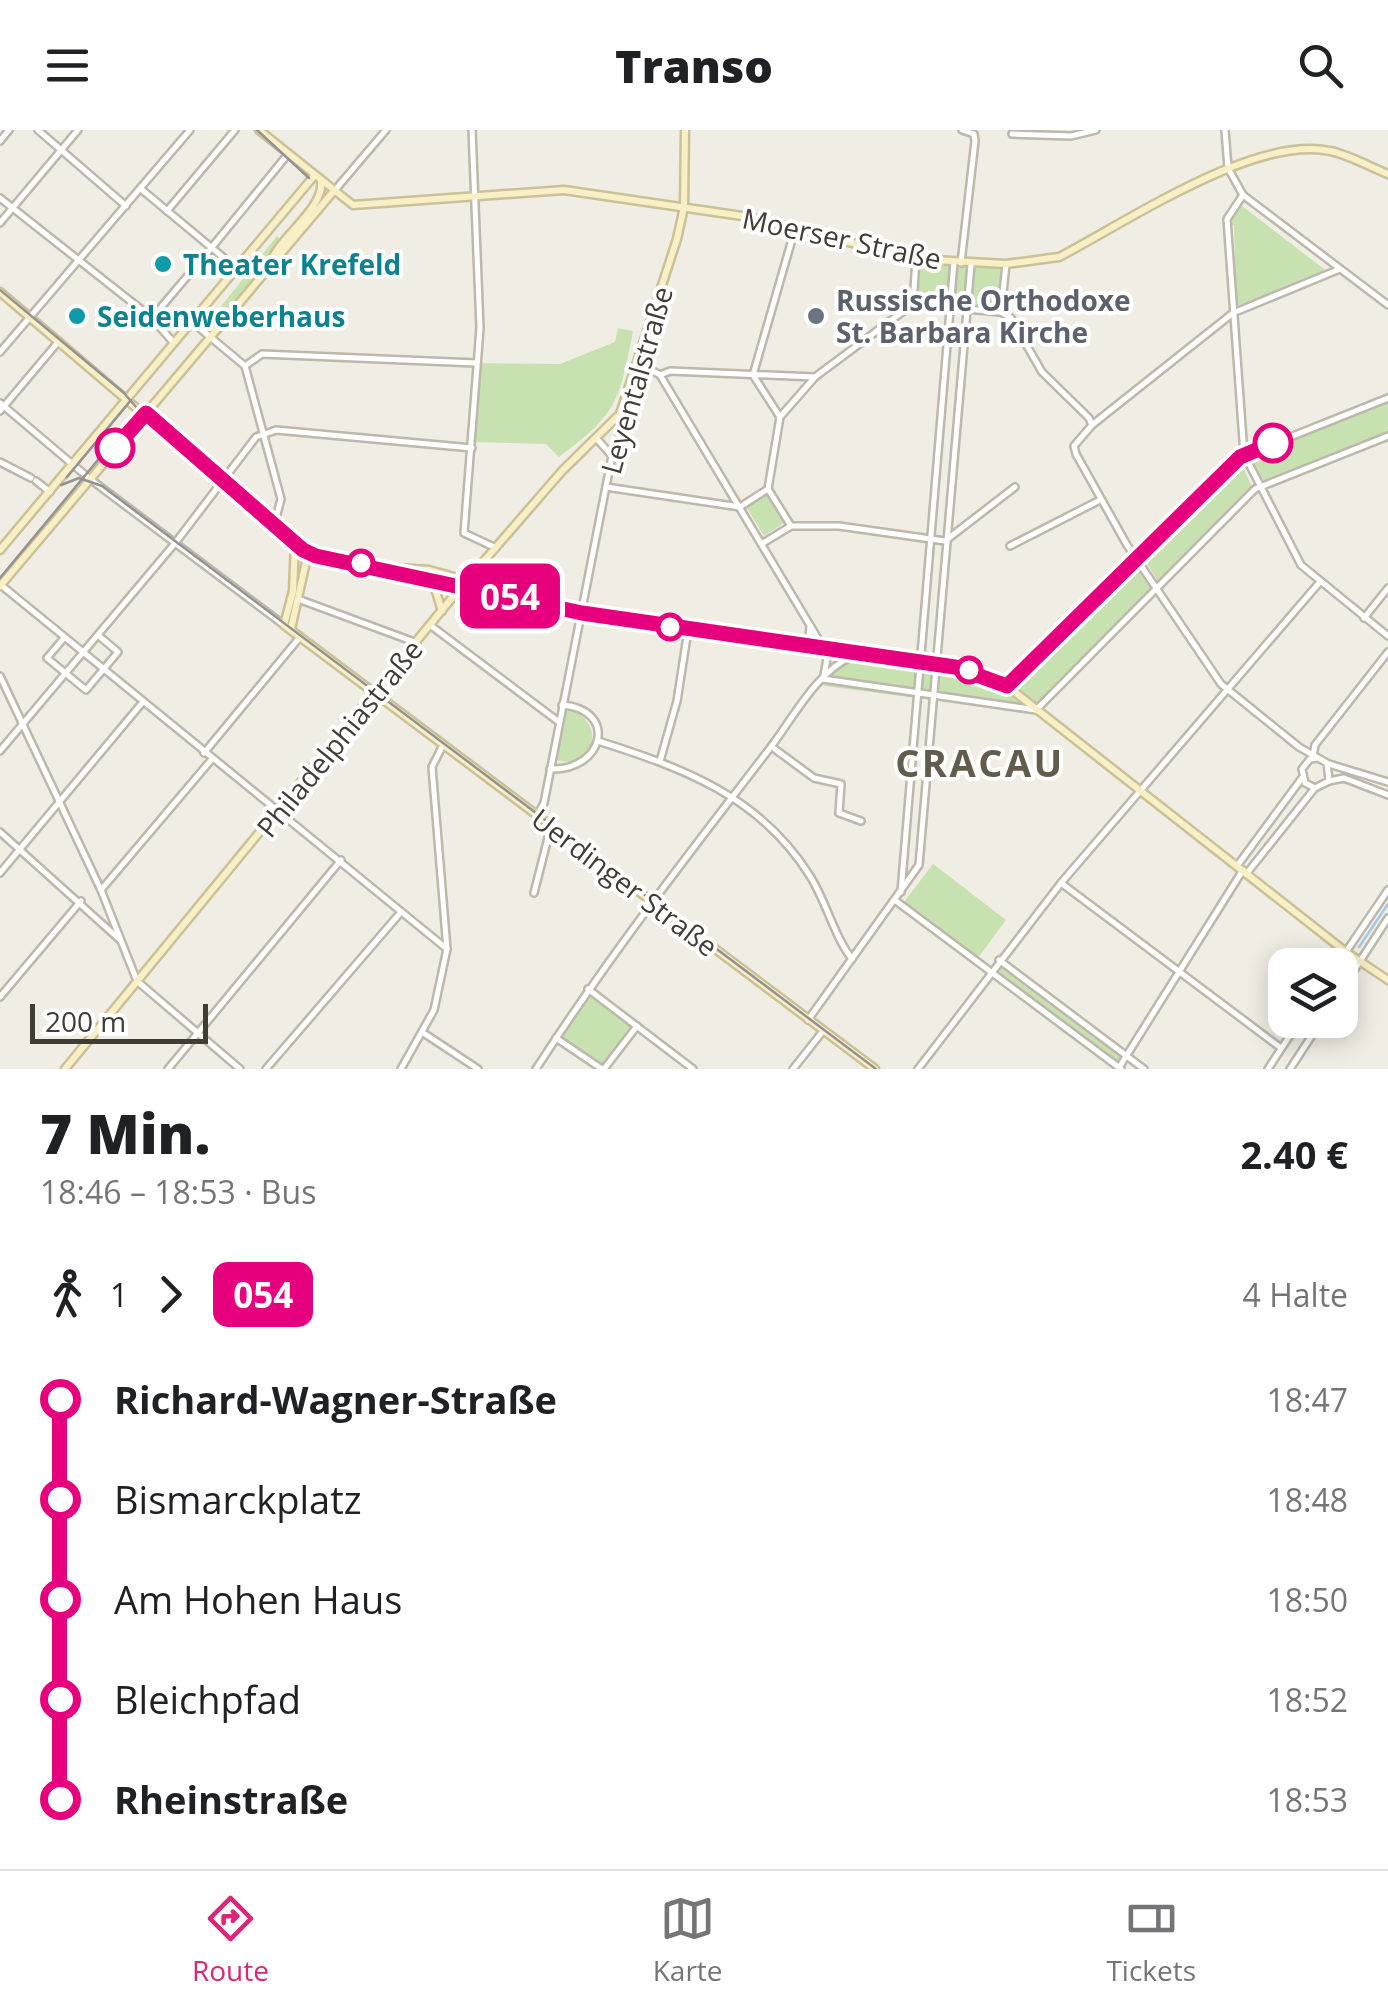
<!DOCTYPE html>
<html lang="de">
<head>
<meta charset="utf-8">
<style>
  body { margin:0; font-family:"Open Sans",sans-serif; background:#f6f6f6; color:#202124; height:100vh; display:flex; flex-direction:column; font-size:38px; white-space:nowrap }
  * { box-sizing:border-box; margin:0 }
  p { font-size:32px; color:#757577 }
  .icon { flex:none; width:55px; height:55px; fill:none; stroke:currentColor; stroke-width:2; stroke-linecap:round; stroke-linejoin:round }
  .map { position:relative; height:939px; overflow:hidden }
  .drawer { display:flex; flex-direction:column; background:#fff; flex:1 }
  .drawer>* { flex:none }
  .badge { padding:0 20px; border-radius:15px; font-size:35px; line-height:65px }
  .controls { position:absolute; left:1268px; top:818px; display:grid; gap:20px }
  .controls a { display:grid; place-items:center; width:90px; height:90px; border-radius:20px; background:#fff; box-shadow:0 5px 25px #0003; font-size:50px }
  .scale { position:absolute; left:30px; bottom:25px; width:178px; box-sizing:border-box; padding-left:10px; border:5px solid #413d35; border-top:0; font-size:28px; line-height:35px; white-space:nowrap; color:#413d35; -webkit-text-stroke:8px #fff; paint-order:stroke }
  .map>.badge { position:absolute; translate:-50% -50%; box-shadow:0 0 0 5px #fff }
  .legs { display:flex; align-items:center; gap:15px; height:110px; padding:0 40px; font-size:32px }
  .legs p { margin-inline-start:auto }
  .head { display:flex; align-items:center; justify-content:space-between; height:170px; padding:0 40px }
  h1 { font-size:55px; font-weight:800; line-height:75px }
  ul { padding:0 40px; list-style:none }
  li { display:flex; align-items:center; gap:35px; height:100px; font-size:38px }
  li i { display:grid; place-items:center; width:15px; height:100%; margin:0 12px; background:currentColor }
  li i::after { content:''; width:25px; height:25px; margin:-12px; border:8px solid; border-radius:50%; background:#fff }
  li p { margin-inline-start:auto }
  li:first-child i { background:linear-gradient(#0000 50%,currentColor 0) }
  li:last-child i { background:linear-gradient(currentColor 50%,#0000 0) }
  header { display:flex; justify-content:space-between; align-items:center; height:130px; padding:0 40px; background:#fff; font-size:45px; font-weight:800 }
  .tab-bar { display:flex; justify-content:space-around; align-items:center; height:140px; border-top:2px solid #e0e0e0; background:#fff; font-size:28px; color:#757577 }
  .tab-bar a { display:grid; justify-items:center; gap:5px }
  .tab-bar .on { color:#db2777 }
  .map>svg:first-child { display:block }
</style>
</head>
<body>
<header><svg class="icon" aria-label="menu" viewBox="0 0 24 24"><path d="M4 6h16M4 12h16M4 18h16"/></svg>Transo<svg class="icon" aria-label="search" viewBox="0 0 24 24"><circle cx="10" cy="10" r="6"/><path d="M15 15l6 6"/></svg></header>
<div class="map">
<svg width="1388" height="939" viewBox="0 0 1388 939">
  <rect width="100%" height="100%" fill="#f0ede4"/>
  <g fill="#c8e1b1">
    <path d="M1242,76l86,66 -92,34 -2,-81 -4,2 2,-14z"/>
    <path d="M277,106l3,3 -16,28 -52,62 -5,-5z"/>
    <path d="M919,132l84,5 -4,42 -83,-7z"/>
    <path d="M618,198l15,3c-14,71 -15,82 -74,126l-13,-13 -76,-2 6,-79 84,1 55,-22z"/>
    <path d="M1388,271v32l-124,48 -14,-26z"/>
    <path d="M1241,333l11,24 -94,94 -14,-22z"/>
    <path d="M766,365l18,28 -20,13 -17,-28z"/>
    <path d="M1131,429l23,29 -121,125 -209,-27 8,-24 20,-12 123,16 34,16z"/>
    <path d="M572,579c36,18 20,62 -16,51l9,-47z"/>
    <path d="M933,734l73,56 -28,38 -74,-56z"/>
    <path d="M1003,836l116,88 2,5 -6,2 -117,-88z"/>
    <path d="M590,866l41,30 -29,39 -40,-27z"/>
  </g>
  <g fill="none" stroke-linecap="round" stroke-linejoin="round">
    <path stroke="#a6c8e7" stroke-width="2.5" d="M1359,817l29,-43"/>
    <defs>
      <g id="street">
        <path d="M38,0l88,76"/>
        <path d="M472,0l8,198 -16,205 32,15"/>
        <path d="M1225,0l3,38 15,27 145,110"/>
        <path d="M1012,4l59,2 25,-6"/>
        <path d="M0,11l9,-11"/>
        <path d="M141,59l95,79"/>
        <path d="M335,60l51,-60"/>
        <path d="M1243,65l-16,24 17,235 57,111 87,71"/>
        <path d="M0,68l152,120 21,24"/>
        <path d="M167,81l68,-81"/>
        <path d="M0,93l78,-93"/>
        <path d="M208,122l80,-98"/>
        <path d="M961,133l14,-122 -1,-7 -12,-4"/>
        <path d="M913,174l86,8"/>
        <path d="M913,174l3,-45"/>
        <path d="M1001,182l10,6 31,54 47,46 3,7 -18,21 2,8 51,91 94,139 78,63 28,16 2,18 -14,7 -10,-5 -3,-14 8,-10 8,-1"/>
        <path d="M1001,182l5,-48"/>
        <path d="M152,188l49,-58"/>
        <path d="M191,191l54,45 36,133 -6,23"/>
        <path d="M0,222l190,-222"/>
        <path d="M637,232l23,13 160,267 7,16 -3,18"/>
        <path d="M245,236l17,-12 214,9"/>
        <path d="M660,245l10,-4 145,6"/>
        <path d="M0,273l90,76 194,146"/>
        <path d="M0,281l59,-70"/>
        <path d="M780,287l-27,-42 42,-146"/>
        <path d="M780,287l35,-40 98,-73"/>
        <path d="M1092,295l141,-112 107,-44"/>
        <path d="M597,309l15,17"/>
        <path d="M0,332l31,16"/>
        <path d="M36,351l14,11"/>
        <path d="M606,357l134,20 28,-18 23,37 -28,17"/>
        <path d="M768,359l12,-72"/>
        <path d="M793,396h46l106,15 70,-54"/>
        <path d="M1010,416l90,-46"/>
        <path d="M1,455l446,364"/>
        <path d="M298,469l119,44"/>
        <path d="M1364,488l24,-30"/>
        <path d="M430,495l129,97"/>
        <path d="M64,508l-17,20 39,32 32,-38 -19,-16"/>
        <path d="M800,516l9,-6 1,-14"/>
        <path d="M0,546l101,214 36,91 103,88"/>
        <path d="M823,549l213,31 219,-221 133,-53"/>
        <path d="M1007,556l233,-229 148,-59"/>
        <path d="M598,611c85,27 162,55 212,135 16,25 24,60 42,83"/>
        <path d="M772,617l42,31 27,6 -2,29 22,8"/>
        <path d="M0,621l176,-209 80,-105 20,-7 196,18"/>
        <path d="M204,623l96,-116"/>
        <path d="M1313,626l2,-11 73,-93"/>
        <path d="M660,631l17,-60 11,-71"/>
        <path d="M1329,634l59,18"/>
        <path d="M550,639c55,2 68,-60 12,-64"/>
        <path d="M1329,651l15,-3 44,17"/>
        <path d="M537,686l7,-13 68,-347 11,-29 -3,-13"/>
        <path d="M0,702l119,107"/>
        <path d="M1237,736l65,-88"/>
        <path d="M0,743l142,-170"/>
        <path d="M1247,743l67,-84"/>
        <path d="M1061,753l220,165"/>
        <path d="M101,760l111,-131"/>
        <path d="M901,762l53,-630"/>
        <path d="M534,763l17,-67"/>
        <path d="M896,771l225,168"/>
        <path d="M999,830l145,109"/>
        <path d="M1337,835l51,-75"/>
        <path d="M588,859l105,80"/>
        <path d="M1340,862l48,-74"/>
        <path d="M0,867l81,-96"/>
        <path d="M808,890l111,-155 52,-601"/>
        <path d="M422,902l56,37"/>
        <path d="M556,908l46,31"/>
        <path d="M1120,936l123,-196"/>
        <path d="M168,939l173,-209"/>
        <path d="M266,939l135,-157"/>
        <path d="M401,939l33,-59 13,-61 -15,-182 11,-22"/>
        <path d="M536,939c71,-110 151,-213 231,-317 24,-30 49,-81 86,-96"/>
        <path d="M604,939l33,-43"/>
        <path d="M793,939l30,-38"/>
        <path d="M918,939l143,-186 258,-300"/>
        <path d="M1268,939l32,-49"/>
        <path d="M1290,939l32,-49"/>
      </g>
      <g id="secondary">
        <path d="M259,0l94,75 211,-15 185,27 167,42 90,5 53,-7c66,-34 197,-123 271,-106 20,4 40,16 58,23"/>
        <path d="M271,131c10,-25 53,-53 50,-79"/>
        <path d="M0,162l303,258 205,46"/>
        <path d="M295,412l-2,49 -9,34 591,444"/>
        <path d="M0,420l314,-374"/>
        <path d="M486,429l9,29"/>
        <path d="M381,437l48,3 153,43 373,54 52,19 339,266 42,28"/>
        <path d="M433,452l9,29"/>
        <path d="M0,456l333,-394"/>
        <path d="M291,499l17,-76"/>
        <path d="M65,939l386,-470 111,-128 58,-57 57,-175 7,-32 1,-77"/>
      </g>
    </defs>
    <use href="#street" stroke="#bdb8ab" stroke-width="10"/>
    <use href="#secondary" stroke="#cbc198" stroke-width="11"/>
    <use href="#street" stroke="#fff" stroke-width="5"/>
    <use href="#secondary" stroke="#f8efc6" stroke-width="6"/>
    <g stroke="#939393" stroke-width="2.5">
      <path d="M257,0l52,48"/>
      <path d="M0,160l124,103 13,15"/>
      <path d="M67,347l64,-77"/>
      <path d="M61,355l18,-7 23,8 774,583"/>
      <path d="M0,448l141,-170"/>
    </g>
  </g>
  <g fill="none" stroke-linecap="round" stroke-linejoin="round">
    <defs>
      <path id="line-1" d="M115,318l31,-35 157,137 13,6 266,57 373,54 52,19 233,-229 33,-14"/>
    </defs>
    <use href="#line-1" stroke="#fff" stroke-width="22"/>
    <use href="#line-1" stroke="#e6007e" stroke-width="15"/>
  </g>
  <g fill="#0f9aa8" stroke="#fff" stroke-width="4">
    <circle cx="163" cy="134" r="10"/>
    <circle cx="77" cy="186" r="10"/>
  </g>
  <circle fill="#6b7280" stroke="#fff" stroke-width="4" cx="816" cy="186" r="10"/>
  <g fill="#fff" stroke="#e6007e" stroke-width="5">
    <circle cx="1273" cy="313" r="18"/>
    <circle cx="115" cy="318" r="18"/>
    <circle cx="361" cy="433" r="12"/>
    <circle cx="670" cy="497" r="12"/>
    <circle cx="969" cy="540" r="12"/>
  </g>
  <g text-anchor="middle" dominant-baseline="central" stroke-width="8" stroke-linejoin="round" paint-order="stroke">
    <g font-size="28" fill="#413d35" stroke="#fff">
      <text transform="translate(842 108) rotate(12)">Moerser Straße</text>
      <text transform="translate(636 250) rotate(-74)">Leyentalstraße</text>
      <text transform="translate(339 608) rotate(-51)">Philadelphiastraße</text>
      <text transform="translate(625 752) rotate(37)">Uerdinger Straße</text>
    </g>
    <g font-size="28" font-weight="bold" fill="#0d838f" stroke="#fff" text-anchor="start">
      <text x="183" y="134">Theater Krefeld</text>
      <text x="97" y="186">Seidenweberhaus</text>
    </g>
    <g font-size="28" font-weight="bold" fill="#5b616d" stroke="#fff" text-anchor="start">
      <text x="836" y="170">Russische Orthodoxe<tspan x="836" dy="32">St. Barbara Kirche</tspan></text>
    </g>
    <g font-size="38" font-weight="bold" letter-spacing="2.5" fill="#635c4d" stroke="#fff">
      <text x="980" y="632">CRACAU</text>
    </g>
  </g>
</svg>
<div class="controls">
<a><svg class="icon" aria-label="layers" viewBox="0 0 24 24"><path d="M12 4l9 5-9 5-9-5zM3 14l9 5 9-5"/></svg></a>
</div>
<div class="scale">200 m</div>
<b class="badge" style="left:510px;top:466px;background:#e6007e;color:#fff">054</b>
</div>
<section class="drawer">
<div class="head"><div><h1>7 Min.</h1><p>18:46 – 18:53 · Bus</p></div><b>2.40 €</b></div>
<div class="legs"><svg class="icon" aria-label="walk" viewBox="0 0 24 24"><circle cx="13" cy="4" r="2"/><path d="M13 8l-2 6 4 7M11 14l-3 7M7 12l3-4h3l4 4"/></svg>1<svg class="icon" aria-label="forward" viewBox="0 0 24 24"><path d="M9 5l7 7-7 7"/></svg><b class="badge" style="background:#e6007e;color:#fff">054</b><p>4 Halte</p></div>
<ul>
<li><i style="color:#e6007e"></i><b>Richard-Wagner-Straße</b><p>18:47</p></li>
<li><i style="color:#e6007e"></i><span>Bismarckplatz</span><p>18:48</p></li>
<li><i style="color:#e6007e"></i><span>Am Hohen Haus</span><p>18:50</p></li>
<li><i style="color:#e6007e"></i><span>Bleichpfad</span><p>18:52</p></li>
<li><i style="color:#e6007e"></i><b>Rheinstraße</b><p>18:53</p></li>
</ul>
</section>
<nav class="tab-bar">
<a class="on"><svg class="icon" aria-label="directions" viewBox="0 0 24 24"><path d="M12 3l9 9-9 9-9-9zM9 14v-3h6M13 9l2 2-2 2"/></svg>Route</a>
<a><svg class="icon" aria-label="map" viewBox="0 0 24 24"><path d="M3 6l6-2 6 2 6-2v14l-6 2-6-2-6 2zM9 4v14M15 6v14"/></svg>Karte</a>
<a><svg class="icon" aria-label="tickets" viewBox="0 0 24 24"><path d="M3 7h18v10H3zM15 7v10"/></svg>Tickets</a>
</nav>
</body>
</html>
